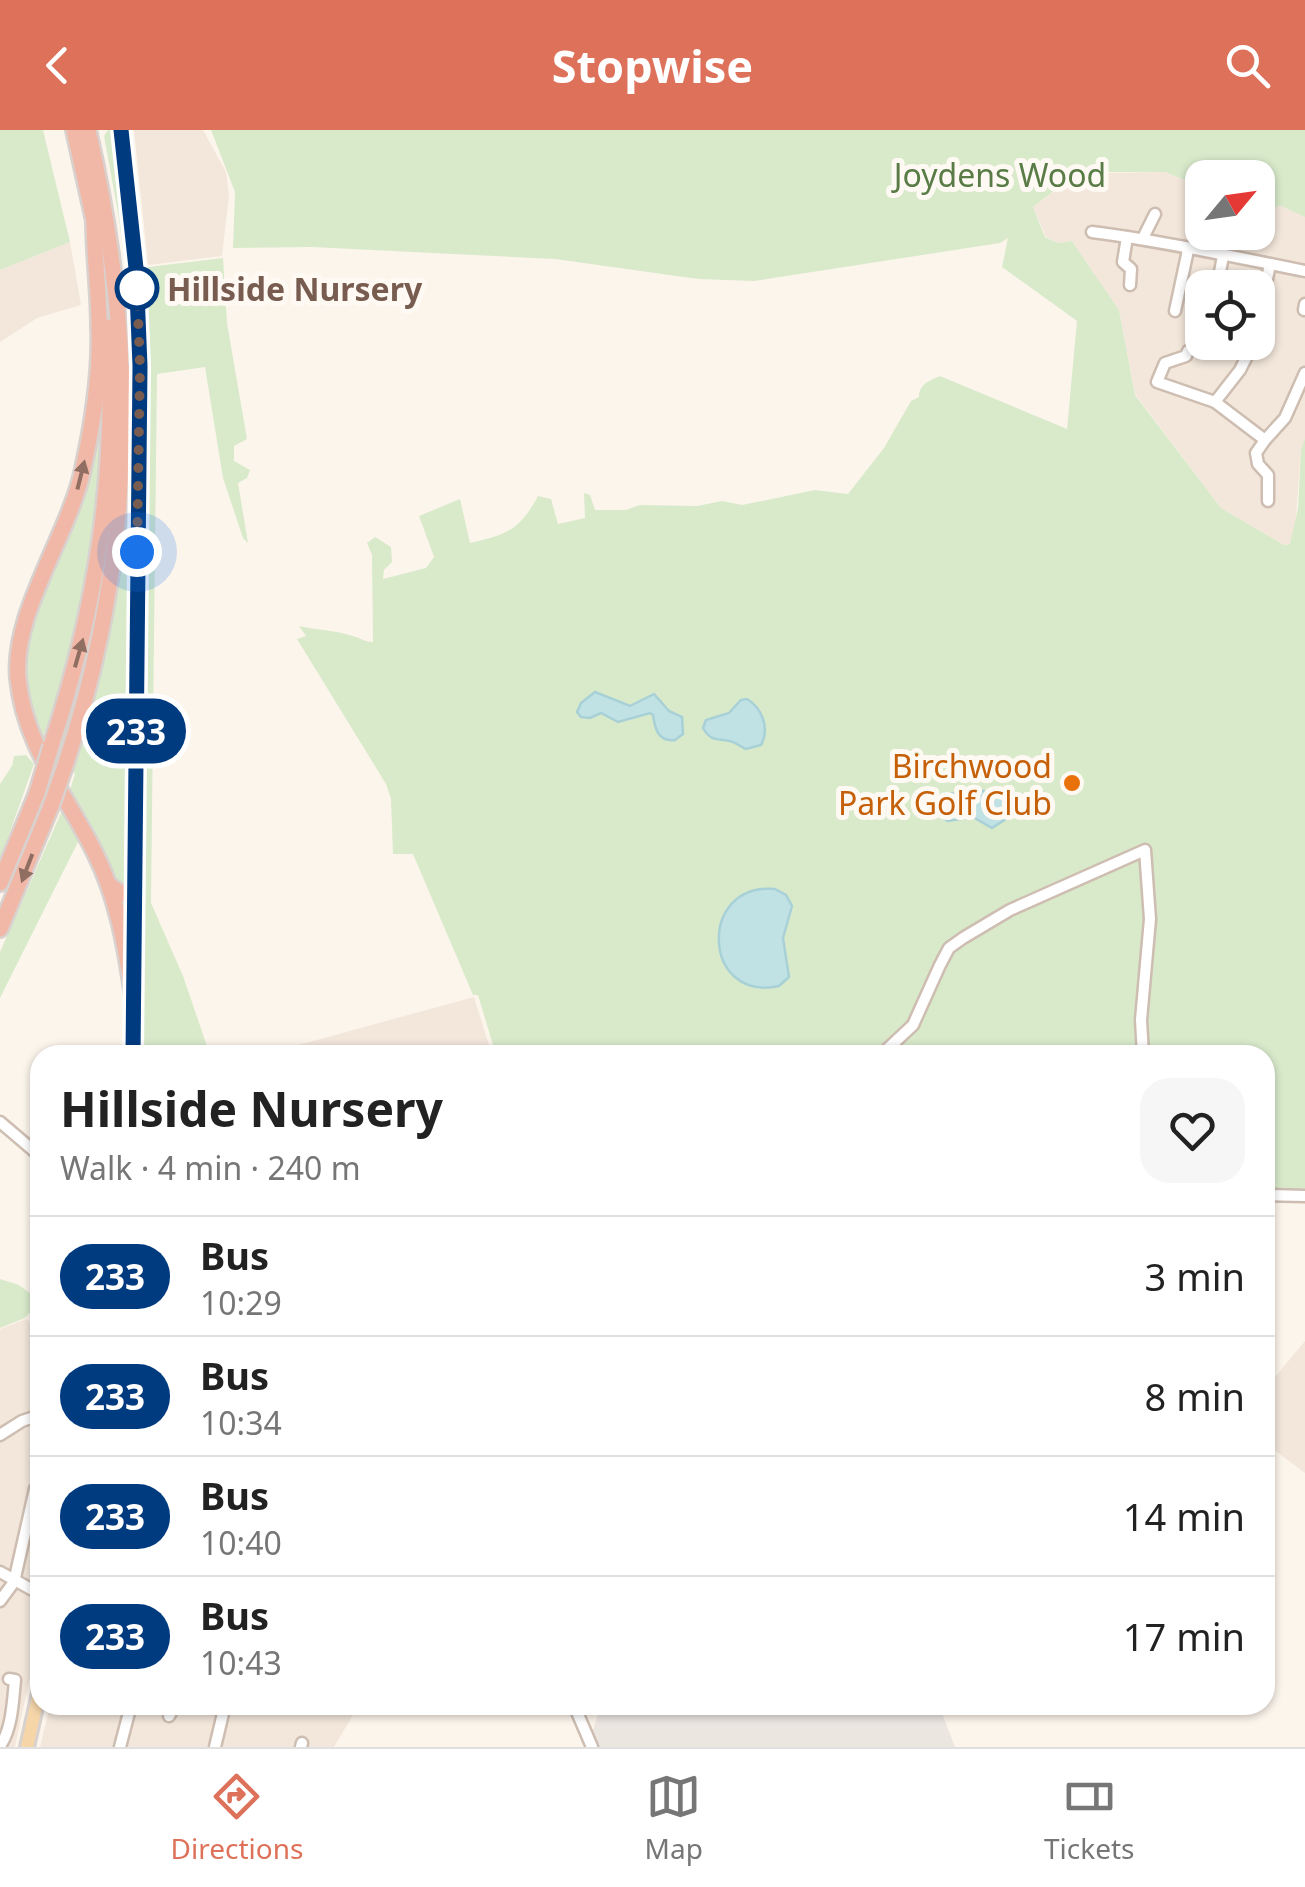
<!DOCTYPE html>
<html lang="en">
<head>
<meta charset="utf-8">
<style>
  body { margin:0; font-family:"Noto Sans",sans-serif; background:#f6f6f6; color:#222; height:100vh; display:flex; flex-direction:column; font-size:38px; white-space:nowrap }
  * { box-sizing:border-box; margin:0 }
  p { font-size:32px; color:#767676 }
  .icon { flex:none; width:55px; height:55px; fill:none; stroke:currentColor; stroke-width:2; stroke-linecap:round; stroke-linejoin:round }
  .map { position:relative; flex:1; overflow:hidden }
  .side { position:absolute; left:30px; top:915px; width:1245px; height:670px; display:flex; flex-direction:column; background:#fff; border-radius:30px; box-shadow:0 2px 8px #0004 }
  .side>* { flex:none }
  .badge { padding:0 20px; border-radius:32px; font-size:35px; line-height:65px }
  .needle { width:65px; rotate:61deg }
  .controls { position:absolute; left:1185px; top:30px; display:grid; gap:20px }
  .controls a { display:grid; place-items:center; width:90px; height:90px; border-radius:20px; background:#fff; box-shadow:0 2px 8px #0004; font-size:50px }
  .you { position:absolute; width:50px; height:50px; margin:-25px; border:8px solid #fff; border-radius:50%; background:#1a73e8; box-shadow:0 0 0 15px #1a73e833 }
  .map>.badge { position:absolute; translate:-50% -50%; box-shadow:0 0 0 5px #fff }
  .round { display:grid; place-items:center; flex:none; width:105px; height:105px; border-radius:30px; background:#f6f6f6 }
  .head { display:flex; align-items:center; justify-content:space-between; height:170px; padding:0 30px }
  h1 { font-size:48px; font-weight:700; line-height:75px }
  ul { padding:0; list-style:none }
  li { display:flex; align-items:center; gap:30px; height:120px; padding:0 30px; border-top:2px solid #e0e0e0 }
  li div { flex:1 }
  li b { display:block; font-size:38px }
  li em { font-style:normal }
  li .badge { min-width:110px; font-weight:700; text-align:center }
  header { display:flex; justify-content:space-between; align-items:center; height:130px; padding:0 30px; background:#de7159; color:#fff; font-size:45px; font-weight:700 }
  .tabs { display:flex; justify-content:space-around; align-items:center; height:140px; border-top:2px solid #e0e0e0; background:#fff; font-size:28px; color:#767676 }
  .tabs a { display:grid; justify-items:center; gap:5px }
  .tabs .selected { color:#de7159 }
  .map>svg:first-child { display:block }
</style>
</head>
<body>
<header><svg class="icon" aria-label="back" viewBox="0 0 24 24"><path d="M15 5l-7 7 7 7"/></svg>Stopwise<svg class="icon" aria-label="search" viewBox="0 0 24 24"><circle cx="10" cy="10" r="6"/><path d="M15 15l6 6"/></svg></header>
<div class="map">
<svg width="1305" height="1617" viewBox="0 0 1305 1617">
  <rect width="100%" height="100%" fill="#fcf5ec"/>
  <g fill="#f3e7db" fill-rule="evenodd">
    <path d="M134,0h69l23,42 3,23 -7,61 -74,9z"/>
    <path d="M1165,42l37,15v45h56v-23l23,-3 24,11v221l-4,12 -6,80 -5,14 -6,1 -63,-37 -86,-114 -16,-84 -47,-69 -14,2 -12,-6 -13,-30 32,-24 37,-10zM1202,158h56v54h-56z"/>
    <path d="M70,112l11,63 -44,13 -37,24v-72z"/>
    <path d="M474,867l18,58h-230z"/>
    <path d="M26,1189l14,10v300l-25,118h-15v-418z"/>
    <path d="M1305,1211v132l-40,-30v-54z"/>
    <path d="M50,1575h309l-25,42h-294z"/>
  </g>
  <path fill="#ece6e1" d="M601,1575h338l16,42h-357l-6,-14z"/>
  <g fill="#d9eacb">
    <path d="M0,0h43l27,112 -70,28z"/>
    <path d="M108,0h7l9,69 -1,34 6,23 6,110 -6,511 -7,9 -8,-3 -46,-87 7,-22 -4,-4 25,-74 21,-105 10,-112 3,-125 -2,-65 -9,-71 -15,-82z"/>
    <path d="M211,0h1094v87l-24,-11 -23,3v-31h-56v9l-37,-15h-64l-37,11 -31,24 12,30 13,6 14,-2 47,69 16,85 86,113 63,37 6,-1 8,-36 3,-58 4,-12v755l-40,-1v-137h-769l-18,-60h-5l-60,-141h-20l-2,-55 -5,-15 -89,-145 9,-3 -7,-10c17,4 34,4 50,9 10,2 15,7 24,7l-1,-87 -5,-12 8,-6 16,10 1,15 -8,8 -1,9 43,-11 8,-11 -15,-41 41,-17 10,44c37,-9 49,-12 68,-47l13,3 7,25 27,-6 -1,-25 6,2 5,15h31l14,-5 57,1 25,-5 20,4 73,-15 33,4 36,-46 27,-47 8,-4c0,-13 10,-16 21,-21l127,53 10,-108 -75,-54 6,-29 -8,5 -246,38 -56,-2 -143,-20 -243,-12 -79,1 2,-56z"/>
    <path d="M223,128l4,65 20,116 -13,7v15l16,9 -3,8 -9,5 10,60 -5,-5 -20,-60 -18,-111 -48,7 -6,529 32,73 27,79h-72l3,-461 5,-1 2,-326z"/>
    <path d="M102,247c0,127 -18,249 -62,369 -13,-38 -18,-69 -14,-109z"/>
    <path d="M26,625l8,9 -34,96v-76l12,-18 2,-10z"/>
    <path d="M64,676l17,30 -81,162v-46z"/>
    <path d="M0,1149l19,6 21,16 -15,17 -25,10z"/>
  </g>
  <g fill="#c1e2e5" stroke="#a8d1d7" stroke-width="2.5">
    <path d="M595,562l35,14 24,-12 15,17 13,6 1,17 -8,6c-17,2 -20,-11 -22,-25l-3,-2 -32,9 -17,-9 -11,5 -9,-1 -4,-5 4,-9z"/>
    <path d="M747,569c15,9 23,29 14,46l-15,4c-5,-2 -8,-5 -13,-7 -13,-5 -21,2 -30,-14l3,-8 23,-7 12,-13z"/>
    <path d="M974,657l16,7 16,-1 9,12v8l-23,15 -19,-11 -25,4 -18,-10 -2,-6c8,-15 21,-10 34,-12l6,-5z"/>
    <path d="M775,759l11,6 6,11 -9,32 6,39 -10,9c-77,17 -82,-104 -4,-97z"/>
  </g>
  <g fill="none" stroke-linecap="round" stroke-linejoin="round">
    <defs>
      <g id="minor">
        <path d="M1092,102c71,9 142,25 213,39"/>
        <path d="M1127,107l-4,25 8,7 -1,16"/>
        <path d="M1143,108l12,-24"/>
        <path d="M1217,158l6,-32"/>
        <path d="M1304,180l1,-6"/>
        <path d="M1175,181l13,-61"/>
        <path d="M1258,194l12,-60"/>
        <path d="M1188,221l-2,5 -21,7 -8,19 58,20 50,38 -9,13 2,11 10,11v26"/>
        <path d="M1215,272l25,-32 14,-28"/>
        <path d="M1265,310l20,-22 20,-45"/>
        <path d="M881,925l32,-30 27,-60 9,-17 14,-10 47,-28 135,-60 5,69 -9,101 2,35"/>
        <path d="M0,992l40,34"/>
        <path d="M1265,1065l40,1"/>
        <path d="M0,1305l22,-14 18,-6"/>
        <path d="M0,1442l40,22"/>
        <path d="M0,1471l14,-19 21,-93"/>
        <path d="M574,1575l18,42"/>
        <path d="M169,1586l6,-11"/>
        <path d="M0,1616c12,-17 13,-45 15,-66l-6,-1"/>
        <path d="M120,1617l11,-42"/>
        <path d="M215,1617l10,-42"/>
        <path d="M301,1617l1,-4"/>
      </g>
      <g id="major">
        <path d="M121,0l15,138 4,98 -6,606"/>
        <path d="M133,925l1,-63"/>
        <path d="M27,1617l13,-58"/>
      </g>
      <g id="highway">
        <path d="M74,0l21,95"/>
        <path d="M94,89c0,36 5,71 5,107 2,46 -6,97 -16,143 -14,66 -71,144 -65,209 6,66 47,115 76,173 23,45 32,96 39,146"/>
        <path d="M51,616c46,-140 66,-271 57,-419"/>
        <path d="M66,633c70,-213 72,-415 22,-633"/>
        <path d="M0,753l37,-90"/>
        <path d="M109,755l13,9h13"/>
        <path d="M0,799l51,-123"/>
      </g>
    </defs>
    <use href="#minor" stroke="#cebdb1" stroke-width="15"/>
    <use href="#major" stroke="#d9d1ce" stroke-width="18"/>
    <use href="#highway" stroke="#d9d1ce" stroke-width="20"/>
    <use href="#minor" stroke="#fff" stroke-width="10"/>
    <use href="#major" stroke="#f6d6a9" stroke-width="12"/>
    <use href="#highway" stroke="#f2b8a7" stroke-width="15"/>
    <defs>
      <g id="highway-bridge">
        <path d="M37,663l14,-47"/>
        <path d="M51,676l15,-43"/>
      </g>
    </defs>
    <use href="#highway-bridge" stroke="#d9d1ce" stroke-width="20" stroke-linecap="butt"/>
    <use href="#highway-bridge" stroke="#f2b8a7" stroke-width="15"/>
  </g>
  <defs><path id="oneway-solid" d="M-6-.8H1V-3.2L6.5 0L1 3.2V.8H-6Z" transform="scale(2.5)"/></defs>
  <g fill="#906e61">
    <use href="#oneway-solid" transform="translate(81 345) rotate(-76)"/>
    <use href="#oneway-solid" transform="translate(79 523) rotate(-74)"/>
    <use href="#oneway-solid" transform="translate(27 738) rotate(111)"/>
  </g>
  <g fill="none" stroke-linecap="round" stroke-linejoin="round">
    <defs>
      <path id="line" d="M121,0l15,138 4,98 -7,689"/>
    </defs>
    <use href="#line" stroke="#fff" stroke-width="22"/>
    <use href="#line" stroke="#003b80" stroke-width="15"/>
    <path stroke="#775c4f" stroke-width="10" stroke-dasharray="0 18" d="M137,158l3,78 -3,186"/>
  </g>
  <circle fill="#fff" stroke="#003b80" stroke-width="5" cx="137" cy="158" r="20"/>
  <circle fill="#e8710a" stroke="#fef9f3" stroke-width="4" cx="1072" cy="653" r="10"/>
  <g text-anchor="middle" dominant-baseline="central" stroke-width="10" stroke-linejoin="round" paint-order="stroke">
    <g font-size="32" fill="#597c47" stroke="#fef9f3">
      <text x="1000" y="44">Joydens Wood</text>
    </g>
    <g font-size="32" font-weight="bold" fill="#775c4f" stroke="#fef9f3" text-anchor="start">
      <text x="167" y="158">Hillside Nursery</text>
    </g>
    <g font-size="32" fill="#c56008" stroke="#fef9f3" text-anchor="end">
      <text x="1052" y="635">Birchwood<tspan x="1052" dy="37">Park Golf Club</tspan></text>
    </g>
  </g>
</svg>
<div class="controls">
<a><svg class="needle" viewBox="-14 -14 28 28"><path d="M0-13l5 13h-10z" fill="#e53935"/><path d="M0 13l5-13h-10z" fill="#767676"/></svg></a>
<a><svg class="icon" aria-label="locate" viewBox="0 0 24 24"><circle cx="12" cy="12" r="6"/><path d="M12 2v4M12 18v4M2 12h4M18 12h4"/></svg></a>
</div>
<div class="you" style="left:137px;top:422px"></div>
<b class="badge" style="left:136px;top:601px;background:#003b80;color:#fff">233</b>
<section class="side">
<div class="head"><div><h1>Hillside Nursery</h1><p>Walk · 4 min · 240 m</p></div><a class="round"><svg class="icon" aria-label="heart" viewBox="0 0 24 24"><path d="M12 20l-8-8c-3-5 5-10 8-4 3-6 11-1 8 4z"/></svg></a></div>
<ul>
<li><span class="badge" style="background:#003b80;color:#fff">233</span><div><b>Bus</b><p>10:29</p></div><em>3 min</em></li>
<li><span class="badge" style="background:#003b80;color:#fff">233</span><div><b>Bus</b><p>10:34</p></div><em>8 min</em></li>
<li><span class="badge" style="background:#003b80;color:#fff">233</span><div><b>Bus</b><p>10:40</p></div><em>14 min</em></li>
<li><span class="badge" style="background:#003b80;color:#fff">233</span><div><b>Bus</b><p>10:43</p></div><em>17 min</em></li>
</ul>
</section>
</div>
<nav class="tabs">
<a class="selected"><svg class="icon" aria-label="directions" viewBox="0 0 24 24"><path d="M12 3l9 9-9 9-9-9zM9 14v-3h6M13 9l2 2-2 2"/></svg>Directions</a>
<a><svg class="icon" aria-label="map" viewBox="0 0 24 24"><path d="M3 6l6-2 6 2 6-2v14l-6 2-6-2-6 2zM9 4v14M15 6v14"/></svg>Map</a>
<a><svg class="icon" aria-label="tickets" viewBox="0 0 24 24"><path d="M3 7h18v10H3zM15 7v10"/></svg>Tickets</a>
</nav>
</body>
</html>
